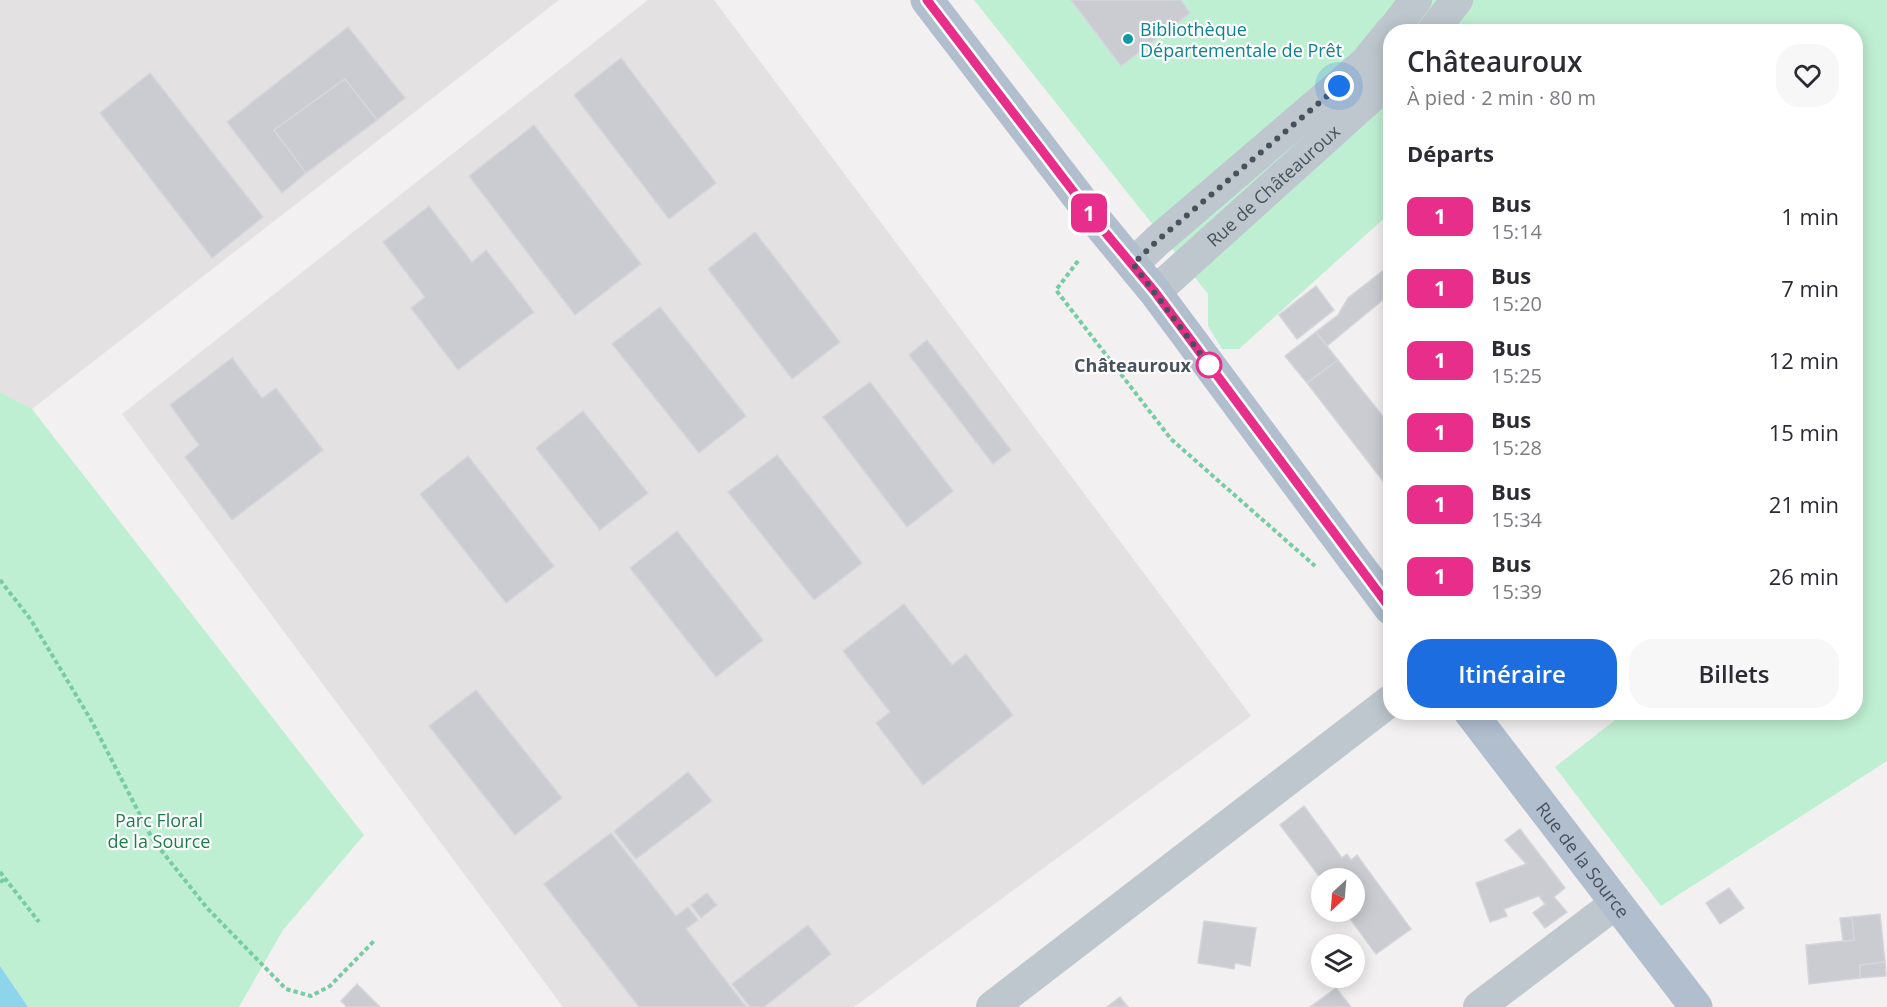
<!DOCTYPE html>
<html lang="fr">
<head>
<meta charset="utf-8">
<style>
  body { margin:0; font-family:"Open Sans",sans-serif; background:#f7f7f7; color:#2b2b33; height:100vh; display:flex; flex-direction:column; font-size:22px; white-space:nowrap }
  * { box-sizing:border-box; margin:0 }
  p { font-size:20px; color:#7c7c81 }
  .icon { flex:none; width:33px; height:33px; fill:none; stroke:currentColor; stroke-width:2; stroke-linecap:round; stroke-linejoin:round }
  .map { position:relative; flex:1; overflow:hidden }
  .drawer { position:absolute; left:1383px; top:24px; width:480px; height:696px; display:flex; flex-direction:column; background:#fff; border-radius:24px; box-shadow:0 3px 15px #0003 }
  .drawer>* { flex:none }
  .badge { padding:0 12px; border-radius:9px; font-size:21px; line-height:39px }
  .needle { width:39px; rotate:206deg }
  .tools { position:absolute; left:1311px; top:868px; display:grid; gap:12px }
  .tools a { display:grid; place-items:center; width:54px; height:54px; border-radius:50%; background:#fff; box-shadow:0 3px 15px #0003; font-size:30px }
  .you { position:absolute; width:30px; height:30px; margin:-15px; border:4px solid #fff; border-radius:50%; background:#1a73e8; box-shadow:0 0 0 9px #1a73e833 }
  .map>.badge { position:absolute; translate:-50% -50%; box-shadow:0 0 0 3px #fff }
  h2 { padding:0 24px; font-size:22px; line-height:54px }
  .round { display:grid; place-items:center; flex:none; width:63px; height:63px; border-radius:24px; background:#f7f7f7 }
  .summary { display:flex; align-items:center; justify-content:space-between; height:102px; padding:0 24px }
  h1 { font-size:28px; font-weight:600; line-height:45px }
  .action { display:flex; gap:12px; margin-top:auto; padding:12px 24px }
  .action a { flex:1; height:69px; border-radius:24px; background:#1c6de0; color:#fff; font-size:24px; font-weight:600; line-height:69px; text-align:center }
  .action a+a { background:#f7f7f7; color:#2b2b33 }
  ul { padding:0; list-style:none }
  li { display:flex; align-items:center; gap:18px; height:72px; padding:0 24px }
  li div { flex:1 }
  li b { display:block; font-size:22px }
  li em { font-style:normal }
  li .badge { min-width:66px; font-weight:700; text-align:center }
  .map>svg:first-child { display:block }
</style>
</head>
<body>
<div class="map">
<svg width="1887" height="1007" viewBox="0 0 1887 1007">
  <rect width="100%" height="100%" fill="#f2f0f0"/>
  <g fill="#e3e1e2">
    <path d="M0,0h559l-527,409 -32,-17z"/>
    <path d="M648,0h66l537,716 -397,291h-291l-441,-593z"/>
  </g>
  <g fill="#bfefd2">
    <path d="M974,0h913v761l-226,145 -106,-139 69,-54 232,-1v-680h-466v181l-151,136h-17l-14,-23v-32z"/>
    <path d="M0,392l32,17 332,426 -81,95 -44,77h-211l-28,-41z"/>
  </g>
  <path fill="#8dd5eb" d="M0,966l28,41h-28z"/>
  <g fill="#caccd2" stroke="#d4d6db" stroke-width="1.5">
    <path d="M1071,0h110l9,13 -69,53z"/>
    <path d="M348,27l57,71 -28,22 -32,-41 -71,51 32,43 -24,20 -55,-71z"/>
    <path d="M621,58l95,125 -47,36 -95,-124z"/>
    <path d="M150,73l113,144 -51,41 -112,-145z"/>
    <path d="M345,79l32,41 -71,53 -32,-43z"/>
    <path d="M534,125l107,139 -66,51 -106,-139z"/>
    <path d="M429,206l43,56 14,-12 48,62 -76,58 -47,-62 14,-11 -42,-55z"/>
    <path d="M755,232l85,110 -48,37 -84,-110z"/>
    <path d="M1390,265v29l-63,52 -11,-14 22,-17 10,-17z"/>
    <path d="M1316,286l18,24 -37,29 -18,-24z"/>
    <path d="M660,307l86,109 -47,37 -87,-109z"/>
    <path d="M1316,332l22,28 -31,23 -22,-27z"/>
    <path d="M927,340l84,110 -18,14 -84,-109z"/>
    <path d="M232,358l30,40 14,-10 47,62 -91,70 -47,-63 14,-12 -29,-40z"/>
    <path d="M1338,360l47,59 4,-2 1,1v72l-83,-107z"/>
    <path d="M870,382l83,109 -46,36 -84,-110z"/>
    <path d="M583,411l65,82 -48,37 -64,-82z"/>
    <path d="M777,455l85,108 -48,37 -86,-108z"/>
    <path d="M468,456l86,110 -48,37 -86,-109z"/>
    <path d="M677,531l86,109 -47,37 -86,-109z"/>
    <path d="M904,604l48,61 14,-11 47,61 -90,70 -47,-62 14,-11 -47,-61z"/>
    <path d="M476,690l86,108 -47,37 -86,-109z"/>
    <path d="M688,772l24,29 -76,58 -22,-28z"/>
    <path d="M1304,806l38,52 5,-4 4,6 6,-5 54,74 -35,25 -31,-42h9v-33l-32,1 -42,-55z"/>
    <path d="M1520,829l45,59 -11,9 13,15 -22,16 -12,-15 12,-9 -6,-8 -35,13 3,7 -17,6 -14,-39 50,-19 -21,-24z"/>
    <path d="M611,833l65,83 12,-9 10,13 -12,9 60,78h-107l-95,-123z"/>
    <path d="M1729,888l15,20 -24,16 -14,-21z"/>
    <path d="M707,893l10,12 -16,13 -10,-13z"/>
    <path d="M1880,914l5,48 -25,3v13l-51,6 -3,-39 48,-5 -2,-23z"/>
    <path d="M1852,917l2,23 -11,1 -3,-23z"/>
    <path d="M1204,921l52,7 -6,38 -15,-3 -1,6 -36,-6z"/>
    <path d="M808,925l23,29 -67,53h-14l-18,-23z"/>
    <path d="M1885,962l1,14 -26,2v-13z"/>
    <path d="M357,984l23,23h-33l-6,-6z"/>
    <path d="M1336,988l15,19h-41z"/>
    <path d="M1120,997l8,10h-21z"/>
  </g>
  <g fill="none" stroke-linecap="round" stroke-linejoin="round">
    <g stroke="#77cca4" stroke-width="4" stroke-dasharray="4.5 3" stroke-linecap="butt">
      <path d="M1078,261l-22,29 115,149 144,127"/>
      <path d="M0,580l31,40 60,100 62,120 54,68 79,81 25,7 19,-10 44,-45"/>
      <path d="M0,872l39,50"/>
      <path d="M0,882l5,-3"/>
    </g>
    <g stroke="#bec7ce" stroke-width="32">
      <path d="M1391,32l25,-32"/>
      <path d="M1432,32l25,-32"/>
      <path d="M1133,264l24,-23 208,-178 25,-31"/>
      <path id="s1" d="M1155,292l235,-212"/>
      <path d="M992,1007l398,-306"/>
      <path d="M1479,1007l137,-104"/>
    </g>
    <g stroke="#b0bece" stroke-width="33">
      <path d="M927,0l172,224 56,68 235,316"/>
      <path id="s2" d="M1470,712l226,295"/>
    </g>
  </g>
  <g fill="none" stroke-linecap="round" stroke-linejoin="round">
    <defs>
      <path id="line" d="M927,0l172,225 56,67 235,316"/>
    </defs>
    <use href="#line" stroke="#fff" stroke-width="14"/>
    <use href="#line" stroke="#e82e8b" stroke-width="9"/>
    <path stroke="#48525d" stroke-width="6" stroke-dasharray="0 10.8" d="M1209,365l5,7 -81,-108 24,-23 182,-155"/>
  </g>
  <circle fill="#0f9aa8" stroke="#fff" stroke-width="2" cx="1128" cy="39" r="6"/>
  <circle fill="#fff" stroke="#e82e8b" stroke-width="3" cx="1209" cy="365" r="12"/>
  <g text-anchor="middle" dominant-baseline="central" stroke-width="4.5" stroke-linejoin="round" paint-order="stroke">
    <g font-size="18" fill="#0d838f" stroke="#fff" text-anchor="start">
      <text x="1140" y="29">Bibliothèque<tspan x="1140" dy="21">Départementale de Prêt</tspan></text>
    </g>
    <g font-size="18" fill="#48525d" stroke="#fff">
      <text stroke="none"><textPath href="#s1" startOffset="159">Rue de Châteauroux</textPath></text>
      <text stroke="none"><textPath href="#s2" startOffset="186">Rue de la Source</textPath></text>
    </g>
    <g font-size="18" font-weight="bold" fill="#48525d" stroke="#fff" text-anchor="end">
      <text x="1191" y="365">Châteauroux</text>
    </g>
    <g font-size="18" fill="#197e4d" stroke="#fff">
      <text x="159" y="820">Parc Floral<tspan x="159" dy="21">de la Source</tspan></text>
    </g>
  </g>
</svg>
<div class="tools">
<a><svg class="needle" viewBox="-14 -14 28 28"><path d="M0-13l5 13h-10z" fill="#e53935"/><path d="M0 13l5-13h-10z" fill="#7c7c81"/></svg></a>
<a><svg class="icon" aria-label="layers" viewBox="0 0 24 24"><path d="M12 4l9 5-9 5-9-5zM3 14l9 5 9-5"/></svg></a>
</div>
<div class="you" style="left:1339px;top:86px"></div>
<b class="badge" style="left:1089px;top:213px;background:#e82e8b;color:#fff">1</b>
<section class="drawer">
<div class="summary"><div><h1>Châteauroux</h1><p>À pied · 2 min · 80 m</p></div><a class="round"><svg class="icon" aria-label="heart" viewBox="0 0 24 24"><path d="M12 20l-8-8c-3-5 5-10 8-4 3-6 11-1 8 4z"/></svg></a></div>
<h2>Départs</h2>
<ul>
<li><span class="badge" style="background:#e82e8b;color:#fff">1</span><div><b>Bus</b><p>15:14</p></div><em>1 min</em></li>
<li><span class="badge" style="background:#e92d8b;color:#fff">1</span><div><b>Bus</b><p>15:20</p></div><em>7 min</em></li>
<li><span class="badge" style="background:#e82e8b;color:#fff">1</span><div><b>Bus</b><p>15:25</p></div><em>12 min</em></li>
<li><span class="badge" style="background:#e92d8b;color:#fff">1</span><div><b>Bus</b><p>15:28</p></div><em>15 min</em></li>
<li><span class="badge" style="background:#e82e8b;color:#fff">1</span><div><b>Bus</b><p>15:34</p></div><em>21 min</em></li>
<li><span class="badge" style="background:#e92d8b;color:#fff">1</span><div><b>Bus</b><p>15:39</p></div><em>26 min</em></li>
</ul>
<div class="action"><a>Itinéraire</a><a>Billets</a></div>
</section>
</div>
</body>
</html>
